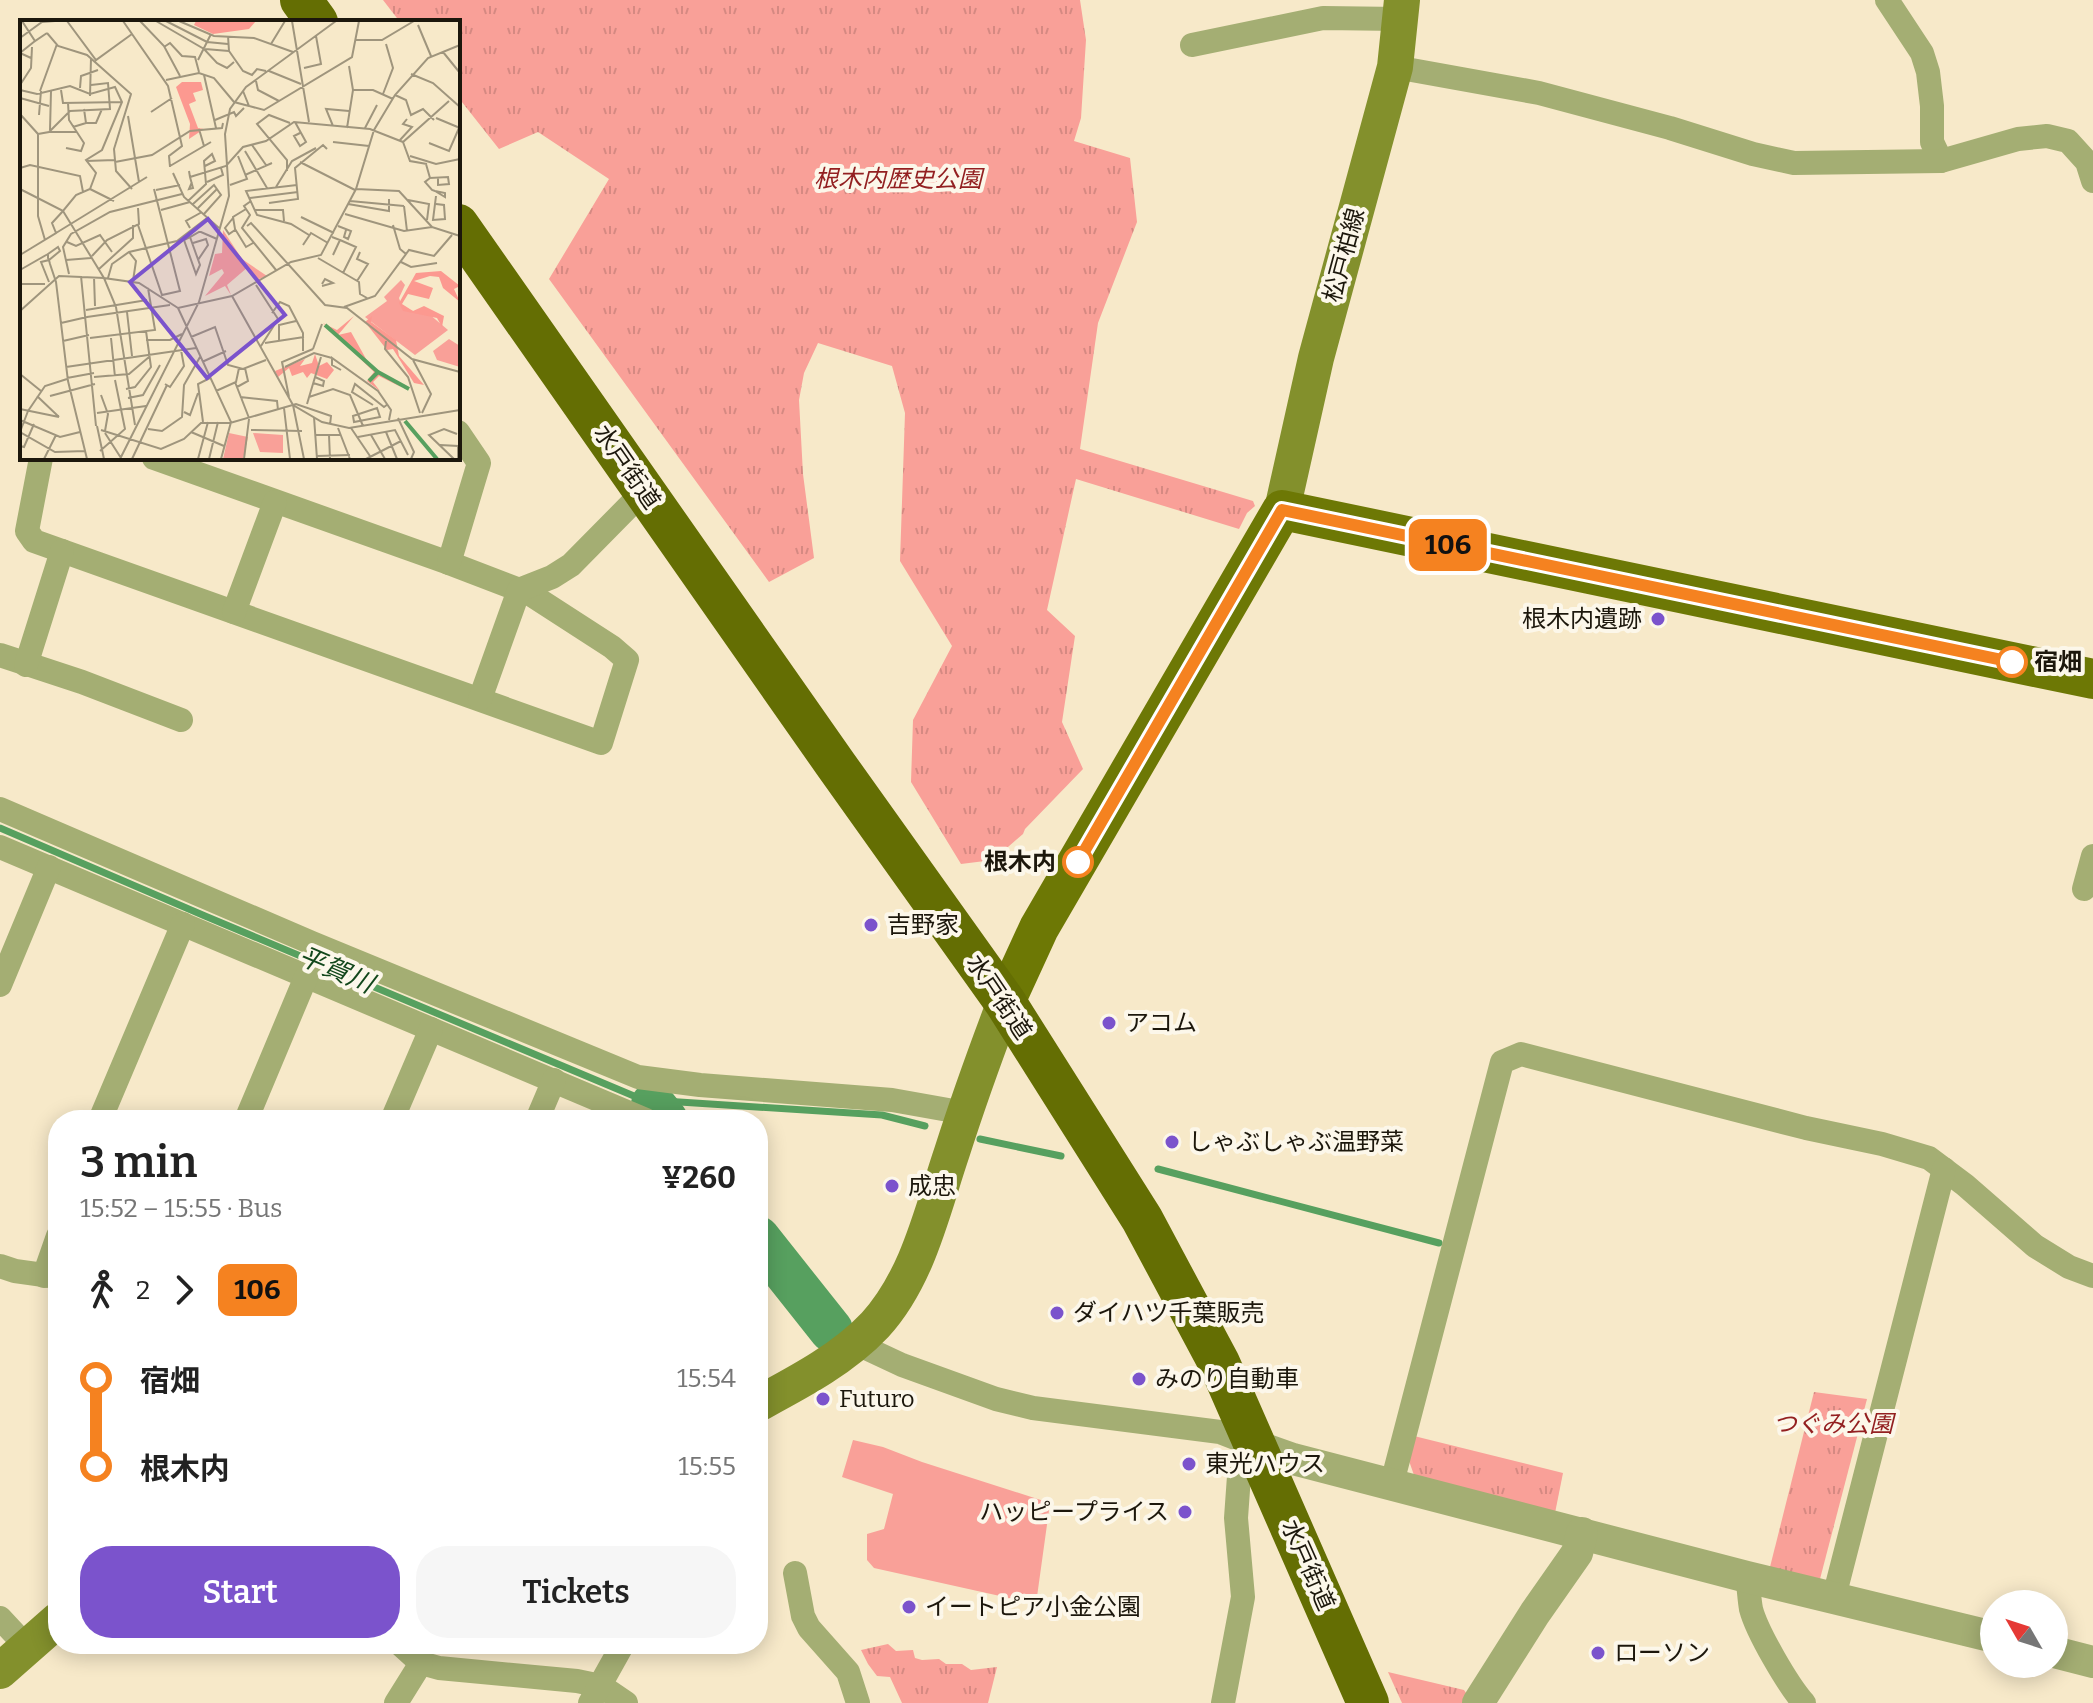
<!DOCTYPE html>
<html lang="en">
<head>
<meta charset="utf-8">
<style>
  body { margin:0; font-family:Bitter,"Noto Sans JP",serif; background:#f6f6f6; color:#222; height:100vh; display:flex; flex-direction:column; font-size:30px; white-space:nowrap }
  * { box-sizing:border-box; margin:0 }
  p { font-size:26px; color:#767676 }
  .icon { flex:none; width:44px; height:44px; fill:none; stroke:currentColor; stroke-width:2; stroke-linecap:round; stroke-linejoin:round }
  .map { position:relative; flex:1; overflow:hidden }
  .details { position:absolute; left:48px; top:1110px; width:720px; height:544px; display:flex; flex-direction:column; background:#fff; border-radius:32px; box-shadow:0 4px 20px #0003 }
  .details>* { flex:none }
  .badge { padding:0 16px; border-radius:12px; font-size:28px; line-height:52px }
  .needle { width:52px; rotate:309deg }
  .controls { position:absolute; left:1980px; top:1590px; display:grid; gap:16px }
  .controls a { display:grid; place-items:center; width:88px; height:88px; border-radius:50%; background:#fff; box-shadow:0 4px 20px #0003; font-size:40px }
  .map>.badge { position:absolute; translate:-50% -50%; box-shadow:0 0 0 4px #fff }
  .legs { display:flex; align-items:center; gap:12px; height:88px; padding:0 32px; font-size:26px }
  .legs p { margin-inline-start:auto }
  .summary { display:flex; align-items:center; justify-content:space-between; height:136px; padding:0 32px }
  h1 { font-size:44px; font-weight:600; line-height:60px }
  .action { display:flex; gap:16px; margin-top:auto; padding:16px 32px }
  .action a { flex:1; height:92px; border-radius:32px; background:#7b53cc; color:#fff; font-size:32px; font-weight:600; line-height:92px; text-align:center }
  .action a+a { background:#f6f6f6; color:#222 }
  ul { padding:0 32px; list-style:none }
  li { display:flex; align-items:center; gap:28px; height:88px; font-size:30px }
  li i { display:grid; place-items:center; width:12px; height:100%; margin:0 10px; background:currentColor }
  li i::after { content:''; width:20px; height:20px; margin:-10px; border:6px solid; border-radius:50%; background:#fff }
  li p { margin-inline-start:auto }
  li:first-child i { background:linear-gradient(#0000 50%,currentColor 0) }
  li:last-child i { background:linear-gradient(currentColor 50%,#0000 0) }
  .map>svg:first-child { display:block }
</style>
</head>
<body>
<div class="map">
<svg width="2093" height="1703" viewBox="0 0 2093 1703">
  <defs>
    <pattern id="park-tufts" width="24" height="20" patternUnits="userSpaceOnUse" patternTransform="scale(2)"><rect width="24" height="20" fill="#f9a098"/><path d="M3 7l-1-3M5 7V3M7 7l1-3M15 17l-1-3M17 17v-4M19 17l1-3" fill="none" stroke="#d58982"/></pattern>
  </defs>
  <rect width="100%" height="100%" fill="#f7e9c9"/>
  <path fill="#f9a098" d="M853,1440l30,7 39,15 128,41 -14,101 -162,-36 -7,-8v-26l17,-5 9,-35 -51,-17z"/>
  <g fill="url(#park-tufts)">
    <path d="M383,0h697l6,40 -5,78 -7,23 56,17 7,64 -39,101 -18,126 173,52 2,5 -8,7 -8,16 -163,-50 -29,131 28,26 -13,86 21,47 -58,60 -2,5 -30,26 -32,4 -50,-82 2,-62 39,-74 -52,-85 5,-148 -13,-47 -74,-23 -14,30 -5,27 4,74 11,84 -45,24 -220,-303 60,-100 -71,-47 -39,17 -41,-52v-75h-58z"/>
    <path d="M1814,1392l53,7 -47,180 -50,-12z"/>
    <path d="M1414,1436l149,37 -8,40 -140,-35 -7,-20z"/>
    <path d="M888,1644l8,7 17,-1 2,8 7,2 17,-1 7,5h16l9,6 26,-3 -9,36h-86l-12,-26 -13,-1 -9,-12 -7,-14z"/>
    <path d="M1388,1672l76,18 9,13h-71z"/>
  </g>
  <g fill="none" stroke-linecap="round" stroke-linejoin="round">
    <g stroke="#57a05f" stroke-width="7">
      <path d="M0,828l205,88 448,188 11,-3 218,14 43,11"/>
      <path d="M980,1139l81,17"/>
      <path d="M1158,1169l281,74"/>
    </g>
    <g stroke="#57a05f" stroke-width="44">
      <path d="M653,1104l13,16"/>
      <path d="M758,1238l73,92"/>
    </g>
    <g stroke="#a4ae73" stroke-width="24">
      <path d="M1887,0l35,53 6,19 4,34v36l9,19"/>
      <path d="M1192,45l131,-27 77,1"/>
      <path d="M1395,67l144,26 131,35 83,26 41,9 147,-2 77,-22 29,-3 21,5 19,21 6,19"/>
      <path d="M41,458l-14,73 7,10 567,202 26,-83 -15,-13 -82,-53 -81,-31 -295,-105"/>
      <path d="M449,563l30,-100 -21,-31"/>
      <path d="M234,612l41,-110"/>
      <path d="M0,655l82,27 99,38"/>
      <path d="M26,665l36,-114"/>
      <path d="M480,699l39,-109 33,-13 19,-12 73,-74"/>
      <path d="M0,809l312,134 326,134 62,8 192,15 73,13"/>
      <path d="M0,847l646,273"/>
      <path d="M2084,889l9,-33"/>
      <path d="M0,985l49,-118"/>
      <path d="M100,1120l83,-196"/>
      <path d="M246,1120l60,-143"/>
      <path d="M392,1120l39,-91"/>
      <path d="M537,1120l17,-40"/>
      <path d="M0,1266l15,5 43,6"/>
      <path d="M44,1276l14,-40"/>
      <path d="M855,1343l47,22 94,34 37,9 187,24 36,14"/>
      <path d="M1392,1483l110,-421 19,-8 285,74 76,16 47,14 36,27 70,61 34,21 24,9"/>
      <path d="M795,1573l8,43 6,12 39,44 10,31"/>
      <path d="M1747,1577c2,10 2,21 4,32 6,23 37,76 53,94"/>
      <path d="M1834,1597l110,-428"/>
      <path d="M0,1618l26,28"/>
      <path d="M400,1644l21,19 18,5 138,13 24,5 25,17"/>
      <path d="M396,1703l25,-40"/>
      <path d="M590,1703l33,-59"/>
      <path d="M1223,1703l20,-106 -7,-79 3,-42 25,-10"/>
    </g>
    <g stroke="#a4ae73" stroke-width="32">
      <path d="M1256,1446l37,13 454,118 247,60"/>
      <path d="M2054,1652l39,10"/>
      <path d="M1478,1703l57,-90 42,-60 5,-20"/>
    </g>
    <g stroke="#83902c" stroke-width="36">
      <path d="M1282,510l34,-152 79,-291 7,-67"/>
      <path d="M758,1404c41,-22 85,-45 117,-79 43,-47 57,-114 77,-173 16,-50 34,-100 53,-150"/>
      <path d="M0,1671l58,-51"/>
    </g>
    <path stroke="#6d7805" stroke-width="40" d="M1005,1002l34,-74 243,-418 811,169"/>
    <g stroke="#646e03" stroke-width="42">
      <path d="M301,0l16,22"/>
      <path d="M458,225l378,540 169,237 137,217 77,144 149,340"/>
    </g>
  </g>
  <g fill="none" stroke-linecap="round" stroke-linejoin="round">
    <defs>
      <path id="line-1" d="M1078,862l204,-352 730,152"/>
    </defs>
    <use href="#line-1" stroke="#fff" stroke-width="18"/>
    <use href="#line-1" stroke="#f58220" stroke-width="12"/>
  </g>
  <g fill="#7b53cc" stroke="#fcf7ea" stroke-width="3">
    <circle cx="1658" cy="619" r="8"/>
    <circle cx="871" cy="925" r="8"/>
    <circle cx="1109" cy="1023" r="8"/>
    <circle cx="1172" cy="1142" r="8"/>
    <circle cx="892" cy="1186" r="8"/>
    <circle cx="1057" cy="1313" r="8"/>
    <circle cx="1139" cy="1379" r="8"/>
    <circle cx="823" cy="1399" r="8"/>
    <circle cx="1189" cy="1464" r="8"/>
    <circle cx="1185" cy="1512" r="8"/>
    <circle cx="909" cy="1607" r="8"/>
    <circle cx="1598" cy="1653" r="8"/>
  </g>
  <g fill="#fff" stroke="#f58220" stroke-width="4">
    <circle cx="2012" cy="662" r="14"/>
    <circle cx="1078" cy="862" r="14"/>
  </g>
  <g text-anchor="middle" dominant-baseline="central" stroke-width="8" stroke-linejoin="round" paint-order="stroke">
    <g font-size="24" font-style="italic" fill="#932021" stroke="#fcf7ea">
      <text x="898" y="179">根木内歴史公園</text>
      <text x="1833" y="1424">つぐみ公園</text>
    </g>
    <g font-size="24" fill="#1c170c" stroke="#fcf7ea">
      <text transform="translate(1344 255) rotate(-75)">松戸柏線</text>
      <text transform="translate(627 467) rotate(55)">水戸街道</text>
      <text transform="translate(999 997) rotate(56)">水戸街道</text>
      <text transform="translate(1308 1565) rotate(66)">水戸街道</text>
    </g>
    <g font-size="24" fill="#1c170c" stroke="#fcf7ea" text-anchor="start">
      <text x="1642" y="619" text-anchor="end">根木内遺跡</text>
      <text x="887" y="925">吉野家</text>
      <text x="1125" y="1023">アコム</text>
      <text x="1188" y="1142">しゃぶしゃぶ温野菜</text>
      <text x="908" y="1186">成忠</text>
      <text x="1073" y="1313">ダイハツ千葉販売</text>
      <text x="1155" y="1379">みのり自動車</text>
      <text x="839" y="1399">Futuro</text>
      <text x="1205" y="1464">東光ハウス</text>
      <text x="1169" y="1512" text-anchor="end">ハッピープライス</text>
      <text x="925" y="1607">イートピア小金公園</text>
      <text x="1614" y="1653">ローソン</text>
    </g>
    <g font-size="24" font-weight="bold" fill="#1c170c" stroke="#fcf7ea" text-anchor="start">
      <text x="2034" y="662">宿畑</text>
      <text x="1056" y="862" text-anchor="end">根木内</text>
    </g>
    <g font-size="26" font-style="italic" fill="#12471b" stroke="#fcf7ea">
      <text transform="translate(336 970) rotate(23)">平賀川</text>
    </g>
  </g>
  <g transform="translate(20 20)">
    <rect width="440" height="440" fill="#f7e9c9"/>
    <path d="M381,260l4,5 -6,13 4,11 26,5 19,16 -33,25 -50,-38 22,-16 -3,-4zM429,319l11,7v21l-23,-7 -4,-9zM233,413l30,2v18l-23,-1z" fill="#f9a098"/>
    <path d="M176,1h60l-7,8 -36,5 -19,-9zM162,62h19l2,8 -10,3 3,8 -7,3 9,24 6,1 -15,10 1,-15 -14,-37zM421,251l19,15 -6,3 6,13 -17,-14 -4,-11 -9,-1 -16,5 19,7 -4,11 -21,-5 -6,10 11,7 11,-5 20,10 -2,11 -5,-9 -34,-7 -4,-8 17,-30zM334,296l-16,19 13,-3 19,34 31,21 -22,-11 -6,6 7,9 -13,-10 7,-9 -51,-49 14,7zM352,296l-1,6 25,18 3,16 25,29 -10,-2 -21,-34 -6,1 -22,-28zM295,334l4,12 8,-4 7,8 -7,9 -16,-6 -4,5 -4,-6 -11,4 -3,-8 -11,9 -3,-6 30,-12 -5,7 12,-3z" fill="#fc9990"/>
    <path d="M203,210l19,29 25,17 -11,4 -8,-13 -21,18 4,10 -6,-9 -20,10 19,-23 -2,-4 -13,7 6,-22 7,-1zM209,413l19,4 -5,22h-20z" fill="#f9a098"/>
    <path fill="none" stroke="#57a05f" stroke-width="4" d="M305,305l53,47 -9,9M358,352l31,17M385,401l32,38"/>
    <path fill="none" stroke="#9f957d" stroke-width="2" d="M2,1l13,20 12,-8M47,1l29,39 36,-26M103,1l45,65 14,60 -13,10 1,11M120,1l24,25 16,30M136,1l48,28 13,14 10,5 7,-6M146,1l41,21 21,2M159,1l35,15 40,2 39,14M272,1l17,101M398,5l13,31M27,13l11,13 29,9 44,39 -17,55 2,22 16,18M208,16l1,15 14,20 9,4 5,-6 9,2M0,18l22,-16 13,-1M336,20h26l32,-19M251,24l14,-23M144,27l6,-4 12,13 13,1 4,15M185,29l24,2M423,32l17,21M11,38l-11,-5 15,-12M178,40l13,-26M284,48l17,-4 -5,-28M249,51l32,13M391,54l22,9 27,24M184,55l12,53M146,60l33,-7 15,5 20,24 15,4M236,61l2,9 21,11M0,65l11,-17 1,-21M60,68l1,-12 17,-6M0,70l17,4 33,-8 20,8 25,-7 7,15 -20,48 -16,10 10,13 -6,16 -14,6 -13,16 -43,-22M41,70l2,13 59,-1M333,70h20l20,9M20,71l17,-47M223,71l6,15 15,4 88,-53 7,-36M363,74l10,-26 -7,-24M375,75l11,5 5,15 12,-6 11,11M70,76l1,-38M0,78l29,8M131,92l21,-14M0,94l18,20v82l7,24M19,95l2,-24M108,96l11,66M416,98l24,10M195,100l19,-8 2,4 8,-8M275,102l11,20 -6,4 -6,-10 6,-3M66,103h10l6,-14M313,106l-7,-17 23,2M53,107l13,-4 -2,-14M327,108l6,-38 -4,-24M345,108l12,-23M179,109l5,17 7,-4M30,110l1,-39M30,112h26M18,114l11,-2 21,-21 40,-2 -2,-26 -17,2M380,120l12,-13 -9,-3 4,-5M313,122l36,4M383,122l7,19 17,3M409,123l20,8 10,-23M232,125l14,20M46,128l15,3 3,-8 -15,-23 -1,-17M225,131l22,37M390,136l26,8 24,-5M66,141l29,-1M95,142l37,-7 38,-24 32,-3 1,-5M280,142l55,28M406,144l4,14 18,-1 1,7 -11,1v-7M150,146l34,-20M0,148l10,-3 50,11 3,16M169,151l1,6 3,11 -4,1 3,-7M267,151v-11l-30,-36 12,-9 21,8M153,153l11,24 35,31M225,155l27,-12M170,157l36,-11 17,-19 23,-6 28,-19 76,7 33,13 46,-41M410,158l-5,4 7,8 3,1 10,2v4l-10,-6M187,162l16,-7 -2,-7M210,165l17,-6 -9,-23M277,165l-51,6 11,24 34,9 18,11M256,167l16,-26 24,-13M70,169l24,12M336,169l43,2 33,36M136,170l24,-5M416,176l-3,24 12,-1 -1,-14 -8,-1M230,178l48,-6M388,180l21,4 -2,16M168,181l18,-17 -2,-23 8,-7 3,7 -10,5M231,181l-7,5 6,9 -8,13 34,42M330,181l54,5M249,183l29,-4 -3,-31 28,-23 4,4M173,184l21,-19 7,10 -17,19M328,184l41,7v-12M384,186l3,25M178,188l19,-19M226,189l-13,8 2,12 11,18 7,-4M141,190l29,-8M235,190h28l1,11M43,191l41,67 35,5 39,25 54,-12 59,-34 30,-7 35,-66 18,-59 21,-35 33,-37 32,-13M325,194l59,17 28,-4 28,9M281,197l33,16M213,198l-8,10 4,6 6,-4M118,205l24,70 18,-4 -26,-102M373,205l7,24 6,5M227,206l4,-3 74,82 22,3 65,51 48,13M318,206l13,5 -3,8 -4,-2 2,-7M170,208l-4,-7 16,-9M36,213l91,-56M170,217l10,28 -4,9 -12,-34 6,-3 9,-5h2l16,7M312,217l8,3 -7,15M320,220l16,7 -13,26M47,222l9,4 24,-11 12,17M173,223l13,-4 2,6 -10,15M283,225l8,-12 17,10M109,232l7,9 -3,20M0,235l36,-22 -4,-10 11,-12M72,236l15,-16 32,-16 -1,-16M298,238l41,24 1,12 7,4M46,240l25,-2M381,242l10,5 26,-4M79,249l34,-31v-13M0,250l28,-16M49,254l-6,-27 8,-13 39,-22 72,-18M61,256l15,150M74,257l1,29M88,258l4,-14 17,-12 48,-11 30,-23M337,261l11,-17 -11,-5 3,-7M29,262l-8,-20 8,-2 11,-9 -2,-4 -10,7v4l1,2 1,4 6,18 12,99 19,78M0,264h25M302,264l3,-5 8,4 -11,3M236,265l22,34 -17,27M212,276l61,109 29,17 27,6 111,-18M324,287l31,-11 34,-46 25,6 18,-21M158,288l53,114 -10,37M66,290l61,-10M0,291l39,-35 45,2 12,29 19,118M107,292l5,44M252,293l8,-11 9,4 14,27v18M67,297l83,-12M41,303l26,-6M171,317l24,-10 13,38 15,4 23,-9M70,318l65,-8 -7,-42M91,318l4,39M126,320h24l12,-6M43,321l26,-6M366,321l-1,8 23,28 12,36M259,322v-17l17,-4M245,323l39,-6M293,329l9,-25M393,340l18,34 -9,19M182,342l24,-11M46,347l130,-19M265,347l29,-14 18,5M321,350l-9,-5v-7l46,33 13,19 -2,10M0,354l21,17M74,357l35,-3 20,-17M47,358l27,-5M215,362l14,36M293,363l10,3 1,-5 -9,-4M145,364l5,3 14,-21 -3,-16M217,367l11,-6 -3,-13M106,369l9,-2 16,-20 -5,-36M196,371l20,-9 3,-14M81,375l7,19 -3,17M17,376l22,21M30,376l45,-12M220,377l37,4 1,9M269,377l-7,-35 31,-13M289,377l24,-8 17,6 13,31M108,378l15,-3 17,-30M287,384l14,-47M273,385l11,54M353,385l-21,-13 3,-8 29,23 4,-3M264,388l6,51M357,388l3,9 -26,5 -1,-6zM0,389l39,8M8,391l-8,21 35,20 30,-1M8,391l17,-25 22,-7M164,392l6,3 8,-22M77,393l49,-7M294,397l3,42M378,398l16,34 -3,7M0,400l40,17 20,-5M183,402l-5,-38 12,-6M77,406l7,33M318,408l12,31M331,408l21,31M128,409l14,2 20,-14 2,-32 16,-28M81,410l60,19 23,-10 17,-16h29l66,-19 35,12 -1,9M231,410l51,1M171,412l33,14M366,412l11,27M85,413l16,25M296,415h25M309,415l1,24M351,415l14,24M338,417l37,-7 13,25M420,425l18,1v13M0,426l4,1 10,-23M80,431l25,-22 -10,-49M297,436l33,-1M24,439l12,-24M100,439l79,-157 30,-106 -4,-62 5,-25 16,-22 90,-66M112,439l35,-74M178,439l10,-37M189,439l9,-37M224,439l5,-40M346,439l35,-18M434,439l-25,-24 15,-6 13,5"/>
    <path fill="#7b53cc" fill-opacity="0.15" stroke="#7b53cc" stroke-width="4" d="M188,199l77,96 -78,63 -77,-96z"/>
    <rect width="440" height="440" fill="none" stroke="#1c170c" stroke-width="4"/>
  </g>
</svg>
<div class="controls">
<a><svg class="needle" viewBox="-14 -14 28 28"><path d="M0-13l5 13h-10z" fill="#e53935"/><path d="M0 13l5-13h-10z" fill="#767676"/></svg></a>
</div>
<b class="badge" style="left:1448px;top:545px;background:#f58220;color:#111">106</b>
<section class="details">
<div class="summary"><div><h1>3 min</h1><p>15:52 – 15:55 · Bus</p></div><b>¥260</b></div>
<div class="legs"><svg class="icon" aria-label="walk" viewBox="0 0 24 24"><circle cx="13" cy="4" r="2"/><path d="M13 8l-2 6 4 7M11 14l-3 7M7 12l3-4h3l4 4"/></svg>2<svg class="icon" aria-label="forward" viewBox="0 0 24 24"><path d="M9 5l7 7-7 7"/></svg><b class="badge" style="background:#f58220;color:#111">106</b></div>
<ul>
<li><i style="color:#f58220"></i><b>宿畑</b><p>15:54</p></li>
<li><i style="color:#f58220"></i><b>根木内</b><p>15:55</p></li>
</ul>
<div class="action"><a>Start</a><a>Tickets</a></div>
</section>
</div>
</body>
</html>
